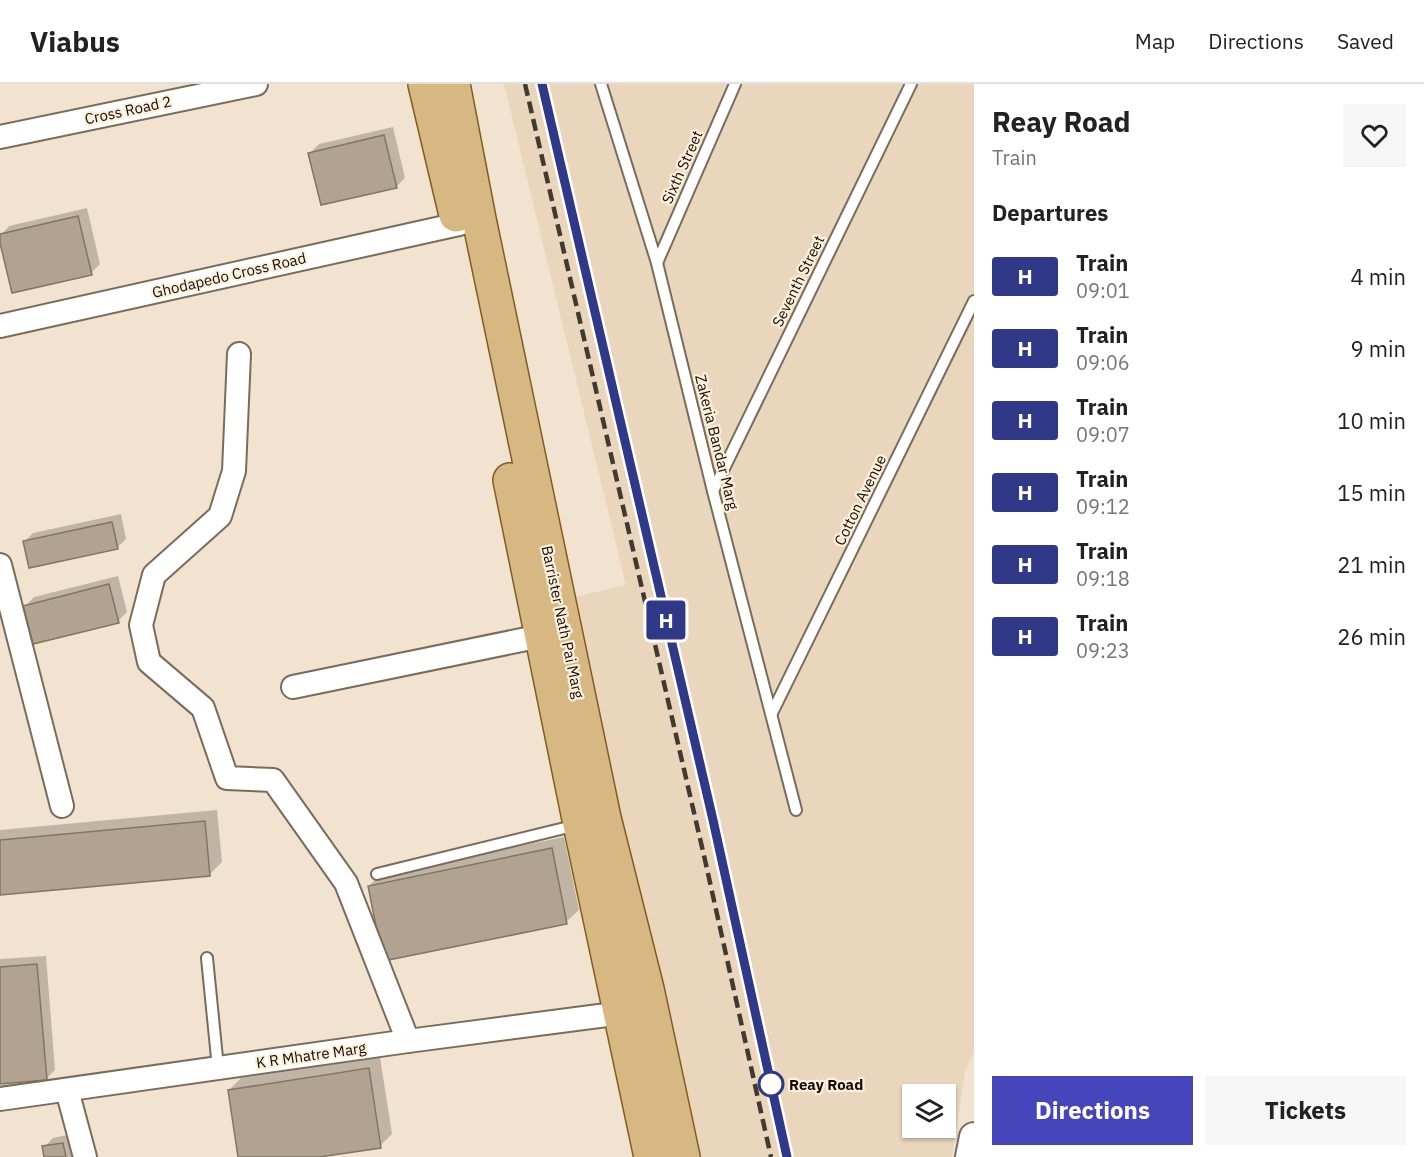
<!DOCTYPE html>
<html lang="en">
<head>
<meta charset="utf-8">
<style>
  body { margin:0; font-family:"IBM Plex Sans",sans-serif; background:#f6f6f6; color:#222; height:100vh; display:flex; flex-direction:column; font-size:22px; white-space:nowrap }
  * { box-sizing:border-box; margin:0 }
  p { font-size:20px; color:#767676 }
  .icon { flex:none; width:33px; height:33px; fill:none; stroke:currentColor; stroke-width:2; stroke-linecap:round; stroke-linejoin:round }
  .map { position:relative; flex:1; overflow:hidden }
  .sheet { display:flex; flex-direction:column; background:#fff; width:450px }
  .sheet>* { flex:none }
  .badge { padding:0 12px; border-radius:4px; font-size:21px; line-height:39px }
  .fabs { position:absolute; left:902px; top:1000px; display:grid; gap:12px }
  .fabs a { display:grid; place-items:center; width:54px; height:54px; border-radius:0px; background:#fff; box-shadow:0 2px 4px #0004; font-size:30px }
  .map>.badge { position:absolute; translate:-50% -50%; box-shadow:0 0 0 3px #fff }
  h2 { padding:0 18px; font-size:22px; line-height:54px }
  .round { display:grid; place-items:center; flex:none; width:63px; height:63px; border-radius:0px; background:#f6f6f6 }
  .summary { display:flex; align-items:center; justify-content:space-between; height:102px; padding:0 18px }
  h1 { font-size:28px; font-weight:700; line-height:45px }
  .cta { display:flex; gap:12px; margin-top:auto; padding:12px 18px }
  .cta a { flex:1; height:69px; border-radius:0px; background:#4645bb; color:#fff; font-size:24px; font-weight:700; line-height:69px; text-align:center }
  .cta a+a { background:#f6f6f6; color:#222 }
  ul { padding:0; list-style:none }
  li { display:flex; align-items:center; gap:18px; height:72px; padding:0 18px }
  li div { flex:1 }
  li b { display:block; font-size:22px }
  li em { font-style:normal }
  li .badge { min-width:66px; font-weight:700; text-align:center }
  header { display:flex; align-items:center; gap:36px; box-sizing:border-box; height:84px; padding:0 30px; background:#fff; border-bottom:2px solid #e0e0e0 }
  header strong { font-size:28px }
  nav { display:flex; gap:33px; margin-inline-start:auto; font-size:21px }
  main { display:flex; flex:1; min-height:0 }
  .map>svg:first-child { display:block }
</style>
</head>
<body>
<header>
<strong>Viabus</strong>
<nav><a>Map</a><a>Directions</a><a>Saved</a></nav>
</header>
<main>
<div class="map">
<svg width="974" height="1073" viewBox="0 0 974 1073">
  <rect width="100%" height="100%" fill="#f1e3cf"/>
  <path fill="#e9d6bc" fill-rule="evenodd" d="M504,0h470v968l-9,20 -13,85h-255l-131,-558 60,-14zM912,1011h33v33h-33z"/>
  <g fill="#0003">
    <path d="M393,43l12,51 -9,9 -86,-34 9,-9z"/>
    <path d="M87,124l13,56 -9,9 -91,-37 9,-10z"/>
    <path d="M121,430l5,25 -9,9 -93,-6 9,-9z"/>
    <path d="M118,492l9,36 -9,9 -93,-15 9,-9z"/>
    <path d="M217,726l5,52 -12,12 -210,20v-64z"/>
    <path d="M564,753l15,73 -13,12 -197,-36 12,-12z"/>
    <path d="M46,872l9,114 -9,9 -46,4v-124z"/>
    <path d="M380,973l12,77 -12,12 -71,11h-69l-11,-67 12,-12z"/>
    <path d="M72,1050l4,23h-30l-2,-10 9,-9z"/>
  </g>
  <g fill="#b1a390" stroke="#827564" stroke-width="1.5">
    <path d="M384,51l13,53 -76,17 -13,-52z"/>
    <path d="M78,132l14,59 -80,18 -12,-50v-9z"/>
    <path d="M112,438l6,27 -89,19 -6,-27z"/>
    <path d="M109,500l10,39 -86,21 -10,-38z"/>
    <path d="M205,737l5,55 -210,19v-55z"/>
    <path d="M552,764l15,76 -184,37 -15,-75z"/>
    <path d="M37,880l10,116 -47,4v-117z"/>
    <path d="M369,984l12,80 -62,9h-81l-10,-67z"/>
    <path d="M63,1059l3,14h-22l-2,-11z"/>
  </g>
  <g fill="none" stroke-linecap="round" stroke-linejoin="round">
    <defs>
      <g id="service">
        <path d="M601,0l56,179 56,228 83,319"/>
        <path d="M657,179l78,-179"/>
        <path d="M713,407l198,-407"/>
        <path d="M772,629l202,-412"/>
        <path d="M377,790l200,-49"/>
        <path d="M207,874l11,110"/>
      </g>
      <g id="minor">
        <path d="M0,53l256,-53"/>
        <path d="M0,242l459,-102"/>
        <path d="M239,270l-5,117 -14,45 -66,59 -13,50 8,37 54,46 24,70 46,2 73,103 62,158"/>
        <path d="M0,481l62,241"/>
        <path d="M293,603l248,-51"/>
        <path d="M67,1006l18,67"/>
        <path d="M0,1015l408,-58 214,-28"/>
      </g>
      <path id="tertiary" d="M970,1073l4,-20"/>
      <g id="primary">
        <path d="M425,0l31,131"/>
        <path d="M453,0l26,135 125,599 43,171 36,168"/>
        <path d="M510,396l70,344 71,333"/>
      </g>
    </defs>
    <use href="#service" stroke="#796c5b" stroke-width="14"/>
    <use href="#minor" stroke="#796c5b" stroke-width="26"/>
    <use href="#tertiary" stroke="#796c5b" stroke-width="32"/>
    <use href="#primary" stroke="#815d21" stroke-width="36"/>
    <use href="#service" stroke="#fff" stroke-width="10"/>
    <use href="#minor" stroke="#fff" stroke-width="22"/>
    <use href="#tertiary" stroke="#fff" stroke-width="28"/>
    <use href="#primary" stroke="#d7b782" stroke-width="33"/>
    <g stroke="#403a31" stroke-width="4.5" stroke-dasharray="12 6" stroke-linecap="butt">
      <path d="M525,0l180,776 66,297"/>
      <path d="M542,0l171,736 74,337"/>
    </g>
  </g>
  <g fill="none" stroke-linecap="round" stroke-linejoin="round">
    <defs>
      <path id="line" d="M542,0l171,736 74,337"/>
    </defs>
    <use href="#line" stroke="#fff" stroke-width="14"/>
    <use href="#line" stroke="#303888" stroke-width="9"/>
  </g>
  <circle fill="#fff" stroke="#303888" stroke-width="3" cx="771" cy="1000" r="12"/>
  <g text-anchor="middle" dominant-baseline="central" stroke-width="4.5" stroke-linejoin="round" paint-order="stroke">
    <g font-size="15" fill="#120e07" stroke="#fef0dc">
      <text transform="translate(128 26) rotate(-12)">Cross Road 2</text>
      <text transform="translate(682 83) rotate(-66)">Sixth Street</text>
      <text transform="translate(229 191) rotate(-13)">Ghodapedo Cross Road</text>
      <text transform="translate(798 197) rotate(-64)">Seventh Street</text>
      <text transform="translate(717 358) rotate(76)">Zakeria Bandar Marg</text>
      <text transform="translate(860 416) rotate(-64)">Cotton Avenue</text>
      <text transform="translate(563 538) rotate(78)">Barrister Nath Pai Marg</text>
      <text transform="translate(311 971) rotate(-8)">K R Mhatre Marg</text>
    </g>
    <g font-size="15" font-weight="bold" fill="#120e07" stroke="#fef0dc" text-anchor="start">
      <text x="789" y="1000">Reay Road</text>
    </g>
  </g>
</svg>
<div class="fabs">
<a><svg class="icon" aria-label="layers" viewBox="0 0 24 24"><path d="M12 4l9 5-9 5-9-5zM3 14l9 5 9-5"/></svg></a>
</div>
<b class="badge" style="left:666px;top:536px;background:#303888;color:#fff">H</b>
</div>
<section class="sheet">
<div class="summary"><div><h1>Reay Road</h1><p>Train</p></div><a class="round"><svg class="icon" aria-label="heart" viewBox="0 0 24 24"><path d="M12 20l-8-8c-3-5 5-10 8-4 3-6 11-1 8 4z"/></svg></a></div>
<h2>Departures</h2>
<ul>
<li><span class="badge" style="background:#303888;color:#fff">H</span><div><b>Train</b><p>09:01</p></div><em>4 min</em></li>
<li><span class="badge" style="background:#303888;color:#fff">H</span><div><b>Train</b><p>09:06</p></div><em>9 min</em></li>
<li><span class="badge" style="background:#303888;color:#fff">H</span><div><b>Train</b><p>09:07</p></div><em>10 min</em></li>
<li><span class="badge" style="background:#303888;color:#fff">H</span><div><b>Train</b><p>09:12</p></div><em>15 min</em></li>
<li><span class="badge" style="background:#303888;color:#fff">H</span><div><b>Train</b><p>09:18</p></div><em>21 min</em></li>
<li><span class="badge" style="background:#303888;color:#fff">H</span><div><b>Train</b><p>09:23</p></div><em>26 min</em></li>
</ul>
<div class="cta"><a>Directions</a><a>Tickets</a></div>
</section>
</main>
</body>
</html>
